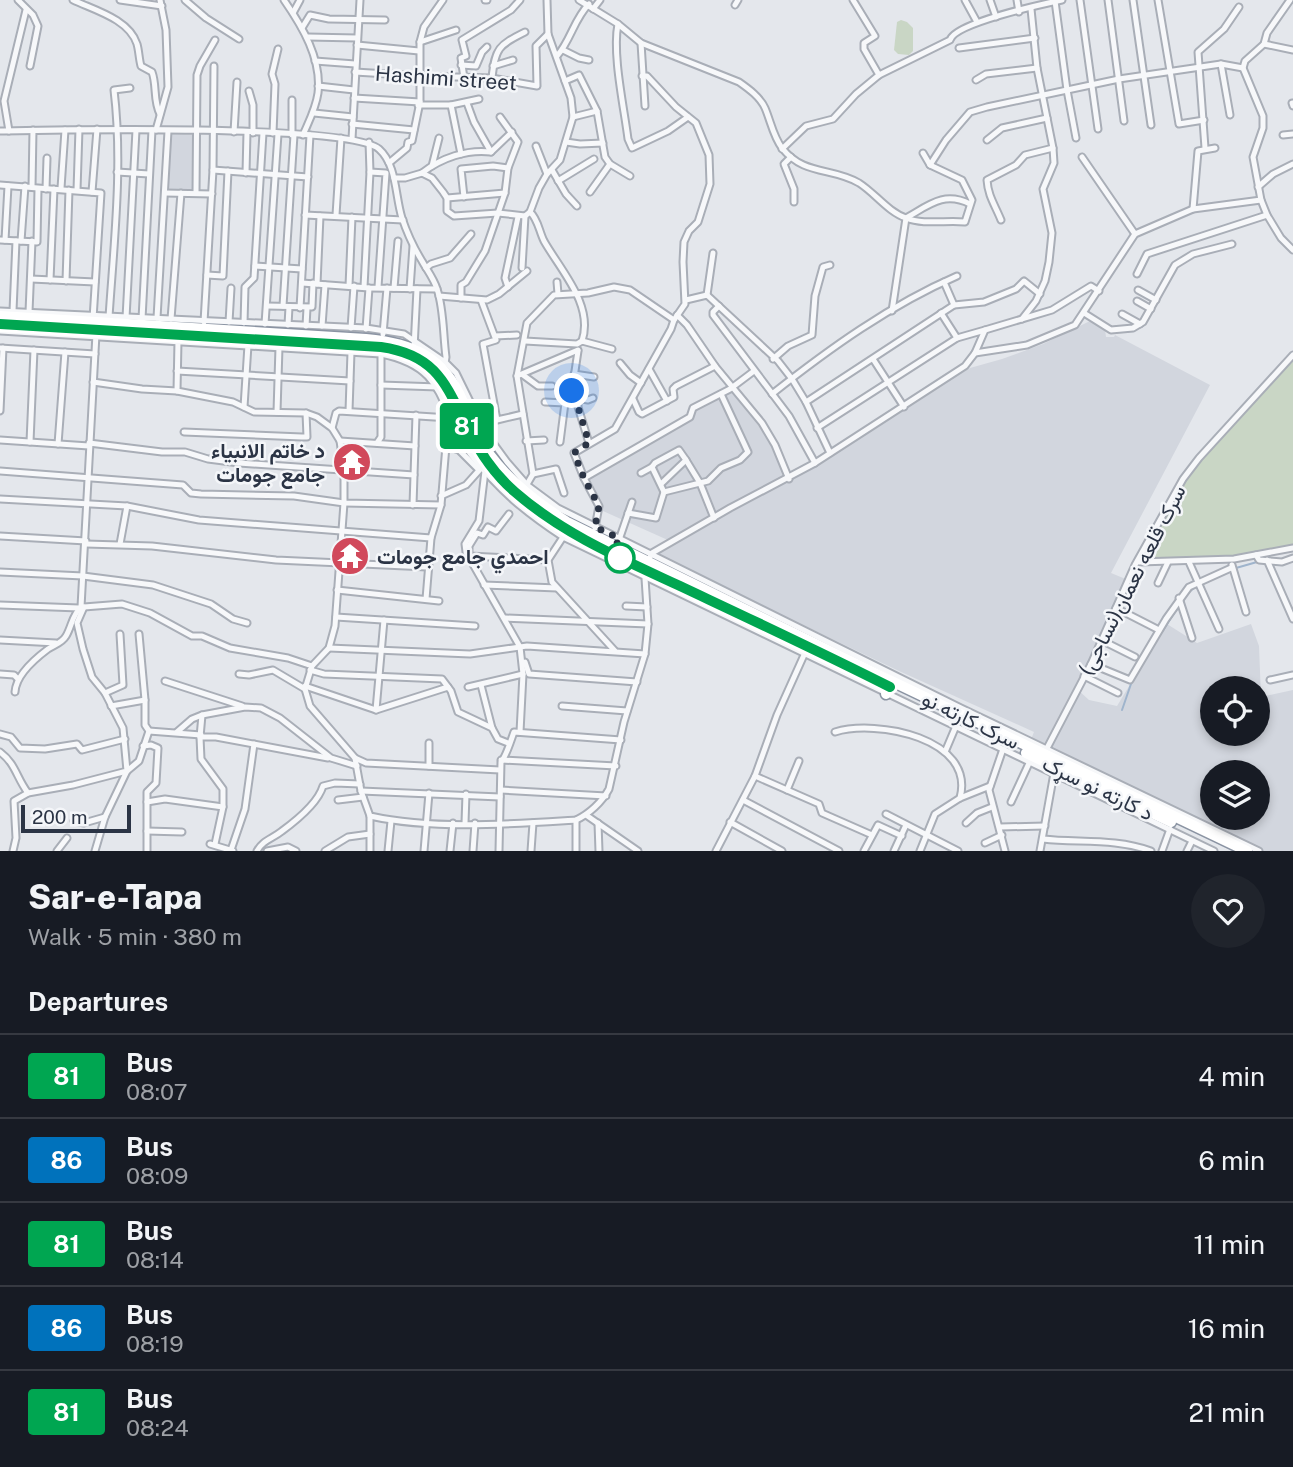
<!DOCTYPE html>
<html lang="en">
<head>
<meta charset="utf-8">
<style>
  body { margin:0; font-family:"Public Sans",Vazirmatn,sans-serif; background:#20242c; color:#f1f3f6; height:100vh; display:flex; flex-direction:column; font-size:26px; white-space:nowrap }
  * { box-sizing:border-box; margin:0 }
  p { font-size:23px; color:#9ea1a6 }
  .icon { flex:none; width:38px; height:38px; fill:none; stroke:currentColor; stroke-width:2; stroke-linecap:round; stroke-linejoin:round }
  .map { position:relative; height:851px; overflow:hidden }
  .side { display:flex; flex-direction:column; background:#171b24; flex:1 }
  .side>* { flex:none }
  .badge { padding:0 14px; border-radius:5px; font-size:24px; line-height:46px }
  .tools { position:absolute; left:1200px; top:676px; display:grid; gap:14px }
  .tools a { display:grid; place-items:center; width:70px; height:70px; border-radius:50%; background:#171b24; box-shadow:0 4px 10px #0003; font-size:35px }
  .scale { position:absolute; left:21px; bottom:18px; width:110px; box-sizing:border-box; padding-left:7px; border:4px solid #2b3445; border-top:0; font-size:19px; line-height:24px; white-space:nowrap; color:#2b3445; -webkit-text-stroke:5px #f4f6f9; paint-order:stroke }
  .you { position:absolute; width:35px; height:35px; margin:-18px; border:5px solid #fff; border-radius:50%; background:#1a73e8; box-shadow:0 0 0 10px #1a73e833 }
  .map>.badge { position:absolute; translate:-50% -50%; box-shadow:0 0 0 4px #fff }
  h2 { padding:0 28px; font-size:26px; line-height:63px }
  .round { display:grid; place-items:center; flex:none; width:74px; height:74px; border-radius:37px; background:#20242c }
  .summary { display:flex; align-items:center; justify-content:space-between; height:119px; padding:0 28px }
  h1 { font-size:33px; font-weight:800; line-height:52px }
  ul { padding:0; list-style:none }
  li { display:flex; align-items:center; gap:21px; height:84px; padding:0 28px; border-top:2px solid #363941 }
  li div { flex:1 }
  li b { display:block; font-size:26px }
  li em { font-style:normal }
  li .badge { min-width:77px; font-weight:700; text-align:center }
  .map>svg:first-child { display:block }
</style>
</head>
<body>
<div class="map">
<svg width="1293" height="851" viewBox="0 0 1293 851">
  <rect width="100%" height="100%" fill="#e4e7ec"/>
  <g fill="#d2d6de" fill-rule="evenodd">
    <path d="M170,134l28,1 -3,56 -28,-1z"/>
    <path d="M1090,321l15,8 1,8h8l1,-2 95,50 -99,188 17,7 -51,109 12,11 28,6 50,-82 30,19 54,-19 8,22 2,51 32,-7v161h-34l-229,-109 4,-10 -135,-61 -247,-118 18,-12 -67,-30 -15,-28 3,-7 99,-59 3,-9 41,-17 29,38 22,48 185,-109 32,-9 41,-15zM1213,688h45v45h-45zM1213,772h45v45h-45z"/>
  </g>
  <g fill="#c9d6c5">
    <path d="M901,20l6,2 6,6v23l-4,4 -11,-1 -4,-4 3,-28z"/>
    <path d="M1293,355v193l-59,11 -95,3 44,-83z"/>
  </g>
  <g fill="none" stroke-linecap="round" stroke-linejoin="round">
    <g stroke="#9fb4cc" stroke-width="2">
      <path d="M1236,568l21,-6"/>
      <path d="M1187,594l9,-8"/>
      <path d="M1162,632l18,-28"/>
      <path d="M1122,710l10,-29"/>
    </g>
    <defs>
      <g id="minor">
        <path d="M18,0l15,15 5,11 -8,40"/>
        <path d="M73,0c21,10 56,19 64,44 2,7 2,15 4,22l11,6c5,13 1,29 8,42"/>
        <path d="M120,0l42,6"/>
        <path d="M185,0l21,18 33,21"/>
        <path d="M284,0c18,26 38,59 34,93 -2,15 -9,28 -15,42"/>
        <path d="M485,0h2"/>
        <path d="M579,0l39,24 23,19 98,39c10,7 21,15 26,26 6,14 8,28 17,40 22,28 50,19 77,35 16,10 29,29 47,35 18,7 40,2 59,4l7,-22 -10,-20 -32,-15 -7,-12"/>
        <path d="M853,0l22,36 -11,7v6l15,26"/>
        <path d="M965,0l12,22"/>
        <path d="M990,0l6,17"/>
        <path d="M1017,0l2,12"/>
        <path d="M1080,0l18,129"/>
        <path d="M1108,0l16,121"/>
        <path d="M1133,0l18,125"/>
        <path d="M1158,0l21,124 25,-4"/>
        <path d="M1290,0l-23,33 -3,11 -19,17 -2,7 20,48v12l-10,29 8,43 6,15 14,23 12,12"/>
        <path d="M1055,1l12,89 9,48"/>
        <path d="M735,5l3,-5"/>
        <path d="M593,9l7,-9"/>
        <path d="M293,13l7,-13"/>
        <path d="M618,24c-6,30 6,83 10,115l4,9 36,-17 20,-14"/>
        <path d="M302,28l8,-13 19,4 56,1"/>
        <path d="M308,37l49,1"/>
        <path d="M420,42l36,-12"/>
        <path d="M641,43l4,63"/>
        <path d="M1264,44l29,6"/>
        <path d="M357,45l62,6"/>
        <path d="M959,48l76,-10"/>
        <path d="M563,50l16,8 10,2"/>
        <path d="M557,56c14,-16 17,-37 32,-52"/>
        <path d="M315,61l40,3"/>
        <path d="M1221,64l9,51"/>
        <path d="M461,65l15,1 6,-14 5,-5"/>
        <path d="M493,66l20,-6"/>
        <path d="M355,72l65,4 72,2 45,8 -1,-40 12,-12"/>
        <path d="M464,78l-3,-20 5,-2 -4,-16 49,-30 9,-10"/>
        <path d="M492,78c3,-30 7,-33 33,-46"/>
        <path d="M976,80l10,-6 51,-6"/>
        <path d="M565,81l14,-6 18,36 8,46 5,7 20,12"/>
        <path d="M318,86l36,4"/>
        <path d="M249,91l4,14v28"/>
        <path d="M354,98l66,4"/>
        <path d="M467,103l7,19 17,30"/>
        <path d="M1292,103l1,3"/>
        <path d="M418,105h33l28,-6"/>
        <path d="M451,105l10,49"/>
        <path d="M314,113l39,4"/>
        <path d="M573,117l24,-6"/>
        <path d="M352,124l62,6"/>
        <path d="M156,130l12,-43 -2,-57 -6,-30"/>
        <path d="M0,131c54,-1 350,-7 379,18 18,16 16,47 23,69 5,15 12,30 20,43 5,9 12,18 15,28 7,20 6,46 9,68l-1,6"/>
        <path d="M9,131l-5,-30 22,-91"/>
        <path d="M234,132l3,-50"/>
        <path d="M273,133l2,-49 -3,-10 6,-25"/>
        <path d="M292,135v-35"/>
        <path d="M1283,135l10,-1"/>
        <path d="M352,139l8,-139"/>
        <path d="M987,140l15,-12 45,-10"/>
        <path d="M566,142l14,2 23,-1"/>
        <path d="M536,146l11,28"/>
        <path d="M1205,148l-7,-96 26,-23 15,-22"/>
        <path d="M782,149l24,-23 27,-7 23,-25 23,-19 71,-35c5,-17 93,-36 112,-40"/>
        <path d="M791,157l-7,7 10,25v13"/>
        <path d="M1082,157l53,77"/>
        <path d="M389,163l18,-15 1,-6 4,-1 8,-39v-60l4,-15 19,-27"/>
        <path d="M930,165l16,-25 24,-28 17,-5 132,-28 102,-15 22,4"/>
        <path d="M432,166l7,-28"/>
        <path d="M213,170l95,7"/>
        <path d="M552,170l14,24 11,12"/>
        <path d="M117,172l32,2"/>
        <path d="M370,172l16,1 -8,114"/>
        <path d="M246,173l1,-41"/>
        <path d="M422,173c19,-15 45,-24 69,-21l21,-20"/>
        <path d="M394,178h11l17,-5 10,5 11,14 4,6v13l7,5 44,-3 27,3 5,-4 9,-24 8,-14 13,-14 13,-43 -2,-19 -23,-64 -1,-34"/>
        <path d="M558,181l36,-22"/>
        <path d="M0,185l101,8 -8,126"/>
        <path d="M32,187l1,-57"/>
        <path d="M1258,187l15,-13 20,-10"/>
        <path d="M61,188l4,-58"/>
        <path d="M46,189l1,-31"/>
        <path d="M77,190l2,-61"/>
        <path d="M92,192l5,-63"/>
        <path d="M590,192l20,-28"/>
        <path d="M165,193l47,1"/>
        <path d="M196,193l1,-118 3,-9 15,-26"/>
        <path d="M464,197l-3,-28 32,-3 15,2"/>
        <path d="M447,198l58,-5"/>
        <path d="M1193,209l5,-58 17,-3"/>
        <path d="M530,212c8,7 9,19 14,29 17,30 50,64 38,100"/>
        <path d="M305,215l98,5"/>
        <path d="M336,215l5,-77"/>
        <path d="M1001,220c-6,-15 -13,-24 -14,-40l29,-15 9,-10 28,-7"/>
        <path d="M0,240l37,2 1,-53"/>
        <path d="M5,240l3,-54"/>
        <path d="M21,241l4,-55"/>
        <path d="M255,266l47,3"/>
        <path d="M426,268l5,-4 19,-6 21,-24"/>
        <path d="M522,268l3,-52"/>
        <path d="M1137,274l10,-20 120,-39"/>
        <path d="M207,275l16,1 5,-105"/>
        <path d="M31,279l64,3"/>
        <path d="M50,280l4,-91"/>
        <path d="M66,281l3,-91"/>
        <path d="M557,282l1,12"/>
        <path d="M944,282l10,23"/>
        <path d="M302,283l67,5 68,1"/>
        <path d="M317,284l3,-68"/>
        <path d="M349,286l3,-69"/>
        <path d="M364,287l6,-115 -1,-30"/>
        <path d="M508,287l-3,-9 13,-61"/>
        <path d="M394,288l4,-47"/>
        <path d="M410,289l3,-43"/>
        <path d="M1138,290l18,10"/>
        <path d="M707,295l6,-42"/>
        <path d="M439,296l48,4 12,-6 28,-23"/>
        <path d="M461,298v-13l5,-3 19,-31 20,-58 3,-25 10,-26 -18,-25"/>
        <path d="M481,300l15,40 -13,4 14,76 26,-6"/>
        <path d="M686,300l21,-5 71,66 14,18 14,23 24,51"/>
        <path d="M1137,301l14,8"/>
        <path d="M267,306l45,1 1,-24"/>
        <path d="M283,306l11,-171"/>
        <path d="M719,306l-6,6v3l76,101 26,47"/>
        <path d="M300,308l10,-173"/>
        <path d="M0,311l366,17 38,6 41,28 11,11 29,59 22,30 20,23 31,23 403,200 298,143"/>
        <path d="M13,311l3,-70"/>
        <path d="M892,311l14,-93c23,-13 38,-27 64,-14"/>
        <path d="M29,312l3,-71"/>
        <path d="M941,313l16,25"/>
        <path d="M1084,313l27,17 22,-2 10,-6 32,-57 18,-11 39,-10"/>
        <path d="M1122,314l18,10"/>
        <path d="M677,315l10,10 28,41 47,57 13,22 14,34"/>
        <path d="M109,317c5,-75 14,-152 5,-227l16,-2"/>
        <path d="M126,318l10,-188"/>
        <path d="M157,318l11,-187"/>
        <path d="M142,319l10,-189"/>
        <path d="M171,319l10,-126"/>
        <path d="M1022,319l14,-18 9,-20 4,-19 3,-29 -9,-44 11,-26 -1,-15 -16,-80 -6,-59"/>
        <path d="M204,322l9,-152 1,-104"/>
        <path d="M229,322l2,-34"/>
        <path d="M244,323l1,-36 9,-9 9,-145"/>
        <path d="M265,324l13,-190"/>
        <path d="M288,325l1,-18"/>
        <path d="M306,326l1,-18"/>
        <path d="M322,326l3,-41"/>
        <path d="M351,328l3,-42"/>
        <path d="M366,329l3,-41"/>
        <path d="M0,331l381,23c71,14 55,57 91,102 28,35 53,56 91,81l651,314"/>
        <path d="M383,334l4,-46"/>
        <path d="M495,336l22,-1"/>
        <path d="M178,341l-1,50 56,11 21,10 52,1 11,4 15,11 8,13 4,29v33l-9,123 -6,22 -17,18 -7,23 5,17 45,52 6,33 9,25c63,14 141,8 206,4 13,-6 26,-18 33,-31l15,-67 21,-68 3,-30 -3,-46"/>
        <path d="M525,341l52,3 5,-3 30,8"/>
        <path d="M0,348l95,6"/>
        <path d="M414,348l3,-59"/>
        <path d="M975,353l52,-8 48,-20 60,-91 58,-25 68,-9"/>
        <path d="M773,359l15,-13 24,-11 3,-39 8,-29 7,-2"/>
        <path d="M873,359l31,48"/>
        <path d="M620,363l10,12 11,8"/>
        <path d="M649,369l18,32"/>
        <path d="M177,371l173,10"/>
        <path d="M574,374l20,3"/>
        <path d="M523,375l15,11h14"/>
        <path d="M517,376l61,-26"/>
        <path d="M93,382l49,7 35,2"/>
        <path d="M381,385l57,2"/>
        <path d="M772,394c57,-45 118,-89 185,-118"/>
        <path d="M576,398l12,2 5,-2"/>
        <path d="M578,398v9l11,36"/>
        <path d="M633,399l6,13 3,2 32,-17 -1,-8 3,-3 39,-20"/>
        <path d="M545,402l20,1"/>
        <path d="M806,402l148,-97 30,-3 32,-13 8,-8 16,13"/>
        <path d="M244,407l4,-62"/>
        <path d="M0,411l3,-63"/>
        <path d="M349,411l2,-59"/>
        <path d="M277,412l2,-65"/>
        <path d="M332,428l4,-15 3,-2 111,7"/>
        <path d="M817,428l140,-90 28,-8"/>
        <path d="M184,432l118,5h5l-1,-24"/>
        <path d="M0,440l89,6"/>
        <path d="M340,441l75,5"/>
        <path d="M526,441l18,-1"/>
        <path d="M30,442l4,-92"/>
        <path d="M560,442l5,-39 2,-7 5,-5 6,-40"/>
        <path d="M89,443l73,9h23l23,7 31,4 175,12"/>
        <path d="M377,443l4,-6v-84"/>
        <path d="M58,444l7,-92"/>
        <path d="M446,446l13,4 19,19"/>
        <path d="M686,460l14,23 14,35"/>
        <path d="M652,467l3,-4 24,-13 7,10 -25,24"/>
        <path d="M0,471l183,14 8,8 10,1 93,2 50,7 97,2"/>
        <path d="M485,471l-6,50 -14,23 1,8 54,95 3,27 -3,58"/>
        <path d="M641,473l11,-6 12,25"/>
        <path d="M533,474l23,-5 8,24"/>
        <path d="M584,478l106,-61 3,-9 37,-19 24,-18"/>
        <path d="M526,486l7,-12 -16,-98 10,-53 27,-28 34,-2 26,-6 16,3 44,30"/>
        <path d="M441,496l25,-11 17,-19"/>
        <path d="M0,499l127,7 72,14 232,18"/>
        <path d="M413,505l3,-90"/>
        <path d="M628,513l28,5 8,-26 44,-11 13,-13 19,-8 8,-8 -27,-58"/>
        <path d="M509,514l-13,17 -8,-4 -5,8 -6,-2 -8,13v10l79,4"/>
        <path d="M595,528l4,-22 -15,-28 -10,-25 41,-24 56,-100 3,-9 11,-16 -2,-42 1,-20 5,-11 9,-9 12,-38 -1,-29 -13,-32 -20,-16 -29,-31h-5"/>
        <path d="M567,531l-19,29 4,22 63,69"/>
        <path d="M0,536l86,5"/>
        <path d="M619,540l13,-38"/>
        <path d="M86,544l66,2 124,14 151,7"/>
        <path d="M120,544l7,-38"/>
        <path d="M1256,555l3,5 23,2 11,-4"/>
        <path d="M650,557l2,-4 78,-45 85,-45 150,-97 10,-13 10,-23 67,-20 39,-24 8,5"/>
        <path d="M1267,560l26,59"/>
        <path d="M1139,562l95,-3 59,-11"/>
        <path d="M1189,562l30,67"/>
        <path d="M1232,565l14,47"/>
        <path d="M0,572l83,4 70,9 58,19 22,15 14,4"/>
        <path d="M1158,583l10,-21"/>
        <path d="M484,585l73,3"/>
        <path d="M337,590l102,11"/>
        <path d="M1179,598l13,40"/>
        <path d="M426,599l5,-61 10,-33 5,-59v-28"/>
        <path d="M0,605l79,3"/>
        <path d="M626,606l21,1"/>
        <path d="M84,607l38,-3 28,9 42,23h10l28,12 58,10 24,8"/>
        <path d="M1116,608l43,22"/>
        <path d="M336,617l139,9"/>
        <path d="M505,618l143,6"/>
        <path d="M0,640l56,3"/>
        <path d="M1101,640l34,17"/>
        <path d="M329,648l141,6 57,-8 118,8"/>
        <path d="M525,662l4,12 108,8"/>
        <path d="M1091,664l39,16 36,-61 23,-32 42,-19"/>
        <path d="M310,670l14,4 118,5 9,12 7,21 34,16 6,11 10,4"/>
        <path d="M0,674l14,1 4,4"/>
        <path d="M239,674l10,1 24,-5 32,19"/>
        <path d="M1084,676l34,17"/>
        <path d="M1270,680l23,-5"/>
        <path d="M165,681l77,25"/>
        <path d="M481,685l11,43"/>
        <path d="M305,686l71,24 72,-23"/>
        <path d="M468,687l55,-13"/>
        <path d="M15,692c1,-17 21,-34 33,-43 6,-4 14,-6 18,-13 6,-10 6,-21 15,-29"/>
        <path d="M105,693l18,-8 -3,-51"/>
        <path d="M111,706l34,-6"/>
        <path d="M562,706l65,5"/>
        <path d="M376,710l8,-90"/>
        <path d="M202,715l-2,22 1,22 22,30v18l-8,37"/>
        <path d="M149,731l52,4"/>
        <path d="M177,732l15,-13 10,-4 43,-8 16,1 19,10 51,40 26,8"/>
        <path d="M835,732c41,-13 141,6 125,66"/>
        <path d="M0,734l11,3 9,11 25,1 32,-5 5,6 43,-11"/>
        <path d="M200,737h16l112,21"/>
        <path d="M429,743v23"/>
        <path d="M143,746l8,-1 7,3 -2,35 -9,9v59"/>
        <path d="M1003,749l-14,41 16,61"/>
        <path d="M0,752c16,12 16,25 28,41"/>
        <path d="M945,752l11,-26"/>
        <path d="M1045,752l46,-88 44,-99 48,-86 16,-21 94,-103"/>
        <path d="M355,758l11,5 134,7"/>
        <path d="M501,760l115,6"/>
        <path d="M755,776l64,28 3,9 50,22"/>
        <path d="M501,790l105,6"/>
        <path d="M787,790l12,-29"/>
        <path d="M361,791l139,6"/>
        <path d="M338,800l25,-3"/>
        <path d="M743,800l96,51"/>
        <path d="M147,802l18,-3 58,8"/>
        <path d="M1011,802l20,-43"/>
        <path d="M886,814l72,37"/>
        <path d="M586,815l52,36"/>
        <path d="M576,820v31"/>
        <path d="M74,821l10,2 21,-6"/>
        <path d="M730,822l52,29"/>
        <path d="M465,823l1,-29"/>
        <path d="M598,823l1,28"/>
        <path d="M966,823l11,-10 15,-6"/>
        <path d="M1000,827l45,-1"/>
        <path d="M147,831l35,1"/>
        <path d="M1043,839c36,4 72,-1 108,12"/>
        <path d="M985,843l17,-8"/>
        <path d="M210,844l23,7"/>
        <path d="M231,850l14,-41 9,-65"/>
        <path d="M13,851l3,-13 -2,-37 14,-8 45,-8 54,-14 -4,-43 -18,-35 -13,-16 -9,-28 -6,-26 7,-16h-3l15,-273"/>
        <path d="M57,851l10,-13"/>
        <path d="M95,851l10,-34 22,-46 12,-10 10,-30 -4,-6v-25l-6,-66"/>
        <path d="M257,851c6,-11 15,-12 25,-20 15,-11 36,-28 41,-45l12,-3 25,1"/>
        <path d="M267,851l21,-4 8,4"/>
        <path d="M325,851l23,-14 22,-3"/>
        <path d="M370,851v-35"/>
        <path d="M388,851l3,-30"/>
        <path d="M424,851l5,-58"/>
        <path d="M450,851l3,-28"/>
        <path d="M473,851l2,-28"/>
        <path d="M499,851l2,-89c5,-5 10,-22 13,-30l107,8"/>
        <path d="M531,851l2,-28"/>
        <path d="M716,851l39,-75 22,-61 27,-60"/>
        <path d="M864,851l14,-26 24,11"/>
        <path d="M894,851l12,-26"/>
        <path d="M920,851l15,-37 25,-16 30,-12"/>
        <path d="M1040,851l14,-78"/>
        <path d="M1162,851l8,-22"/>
        <path d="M1187,851l5,-10"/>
      </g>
      <g id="highway">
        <path d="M0,316l366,23c47,4 78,18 97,63 8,19 15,37 27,53 21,28 48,48 77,67l316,155 364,174"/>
        <path d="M0,324l395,25c28,9 50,27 62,54"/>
        <path d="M482,454c32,51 88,78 140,104 42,21 84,41 126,60"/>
        <path d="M886,694l4,-7"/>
        <path d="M1026,753l145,69"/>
      </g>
    </defs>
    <use href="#minor" stroke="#a9aeb7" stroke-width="9"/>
    <use href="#highway" stroke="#8b94a3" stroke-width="13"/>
    <use href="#minor" stroke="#f7f8fa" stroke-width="5"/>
    <use href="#highway" stroke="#fff" stroke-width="10"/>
  </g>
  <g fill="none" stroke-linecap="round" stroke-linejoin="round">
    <defs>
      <path id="line" d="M0,324l381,23c56,8 65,38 87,82 12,24 27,46 47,63 48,42 107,67 165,94 70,33 141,66 210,101"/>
    </defs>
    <use href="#line" stroke="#fff" stroke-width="16"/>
    <use href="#line" stroke="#00a651" stroke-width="10"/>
    <path stroke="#2b3445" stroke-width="7" stroke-dasharray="0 12.6" d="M572,391l-2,3 8,4v9l11,36 -15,10 10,25 15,28 -4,21 24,11 -3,8 4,12"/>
  </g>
  <defs>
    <symbol id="temple-disc" viewBox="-11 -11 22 22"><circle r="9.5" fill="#d1495b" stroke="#f4f6f9"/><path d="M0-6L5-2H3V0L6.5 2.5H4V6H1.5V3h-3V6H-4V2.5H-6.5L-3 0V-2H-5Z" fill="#fff"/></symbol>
  </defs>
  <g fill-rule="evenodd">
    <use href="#temple-disc" x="330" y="440" width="44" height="44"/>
    <use href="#temple-disc" x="328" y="534" width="44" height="44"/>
  </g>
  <circle fill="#fff" stroke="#00a651" stroke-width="3.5" cx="620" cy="558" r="14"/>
  <g text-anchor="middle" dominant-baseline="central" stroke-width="5" stroke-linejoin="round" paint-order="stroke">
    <g font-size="21" fill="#2b3445" stroke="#f4f6f9">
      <text transform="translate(446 78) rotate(4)">Hashimi street</text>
      <text transform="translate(1132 580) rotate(-63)">سرک قلعه نعمان(نساجی)</text>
      <text transform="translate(971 720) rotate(26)">سرک کارته نو</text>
      <text transform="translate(1098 788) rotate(26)">د کارته نو سړک</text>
    </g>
    <g font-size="21" font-weight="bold" fill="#2b3445" stroke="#f4f6f9" text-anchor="end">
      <text x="325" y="450">د خاتم الانبیاء<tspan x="325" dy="24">جامع جومات</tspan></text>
      <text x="377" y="556" text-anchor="start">احمدي جامع جومات</text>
    </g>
  </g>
</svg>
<div class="tools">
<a><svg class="icon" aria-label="locate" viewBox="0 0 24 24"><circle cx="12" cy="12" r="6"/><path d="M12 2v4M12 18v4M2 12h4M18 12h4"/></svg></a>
<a><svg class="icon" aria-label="layers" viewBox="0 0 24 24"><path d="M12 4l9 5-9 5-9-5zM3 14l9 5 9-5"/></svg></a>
</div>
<div class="scale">200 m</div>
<div class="you" style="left:572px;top:391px"></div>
<b class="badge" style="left:467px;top:426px;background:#00a651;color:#fff">81</b>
</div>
<section class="side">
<div class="summary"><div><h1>Sar-e-Tapa</h1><p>Walk · 5 min · 380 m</p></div><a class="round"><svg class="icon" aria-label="heart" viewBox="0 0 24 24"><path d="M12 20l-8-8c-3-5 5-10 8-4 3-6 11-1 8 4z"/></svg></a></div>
<h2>Departures</h2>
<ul>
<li><span class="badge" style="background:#00a651;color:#fff">81</span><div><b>Bus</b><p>08:07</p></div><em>4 min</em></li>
<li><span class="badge" style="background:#0072bc;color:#fff">86</span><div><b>Bus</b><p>08:09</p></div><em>6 min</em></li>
<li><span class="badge" style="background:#00a651;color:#fff">81</span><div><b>Bus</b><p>08:14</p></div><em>11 min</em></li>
<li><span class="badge" style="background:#0072bc;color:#fff">86</span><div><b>Bus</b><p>08:19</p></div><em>16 min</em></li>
<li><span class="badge" style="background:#00a651;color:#fff">81</span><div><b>Bus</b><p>08:24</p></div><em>21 min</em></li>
</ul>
</section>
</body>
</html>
